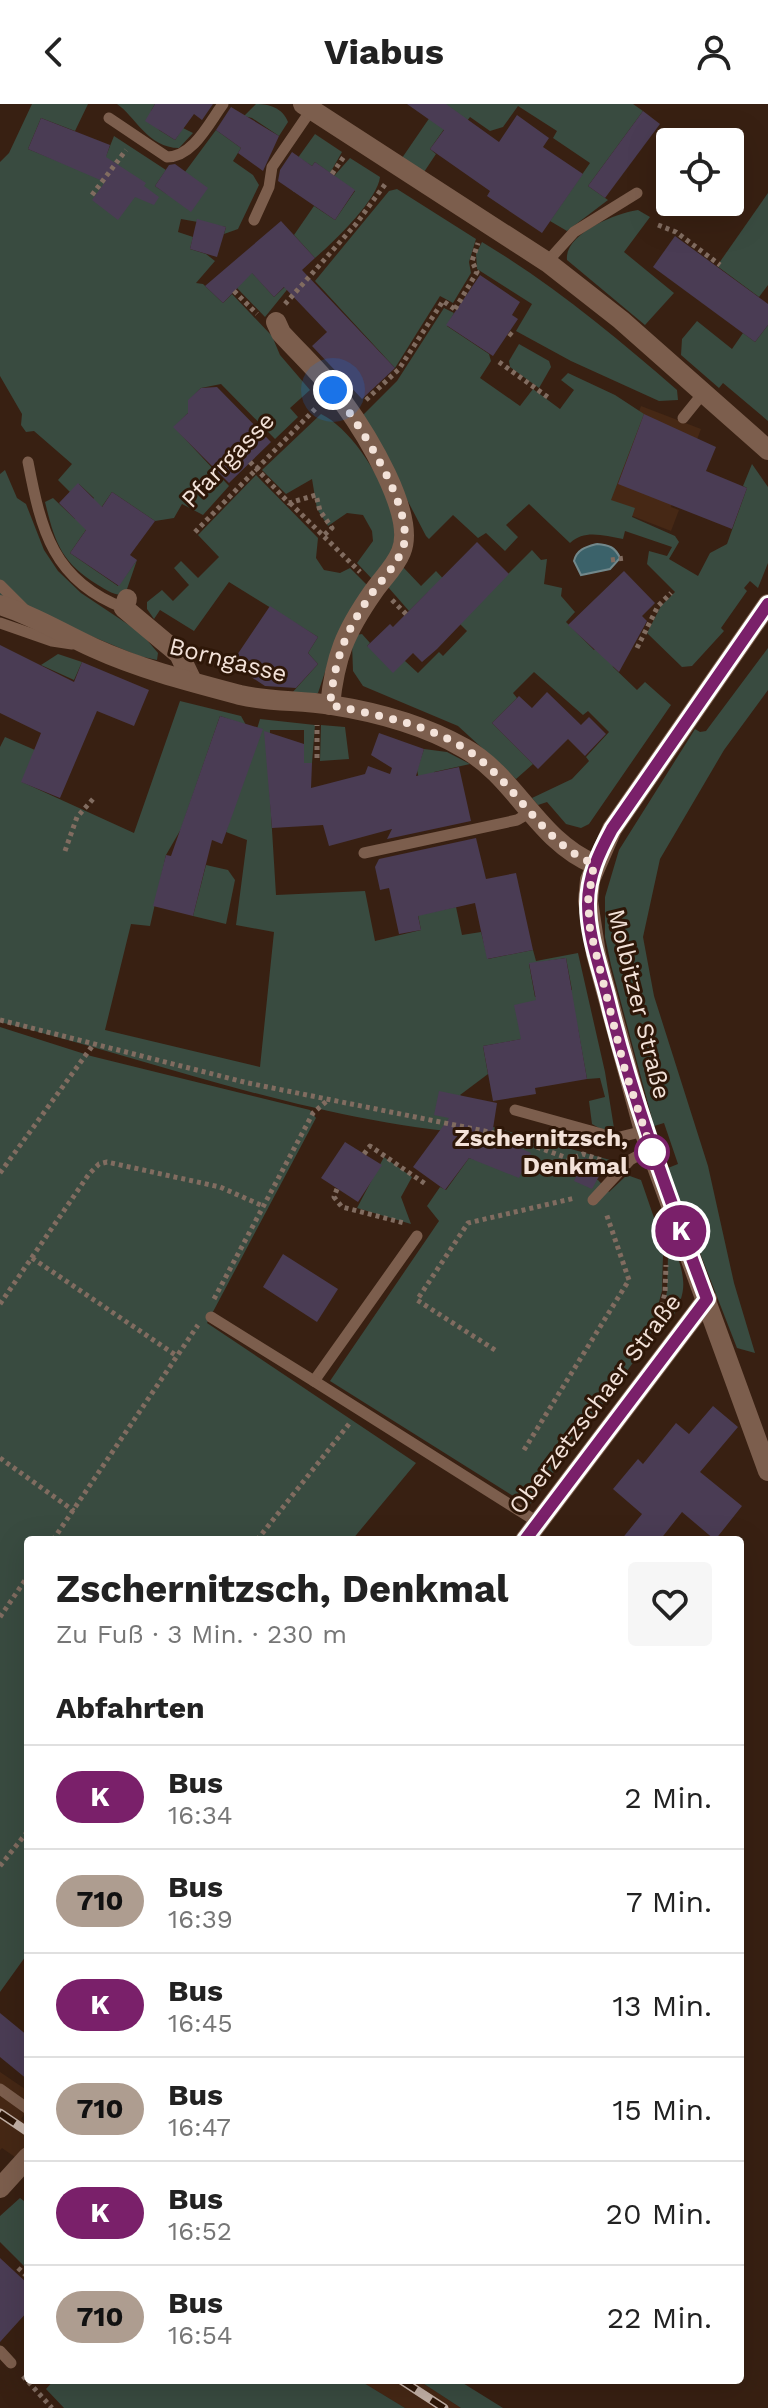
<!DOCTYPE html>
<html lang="de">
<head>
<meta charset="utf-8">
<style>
  body { margin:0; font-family:"Work Sans",sans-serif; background:#f6f6f6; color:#222; height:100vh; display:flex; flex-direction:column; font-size:30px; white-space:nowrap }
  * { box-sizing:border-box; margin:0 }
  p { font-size:26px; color:#767676 }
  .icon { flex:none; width:44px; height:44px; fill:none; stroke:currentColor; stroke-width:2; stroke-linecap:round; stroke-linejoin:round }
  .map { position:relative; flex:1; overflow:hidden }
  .details { position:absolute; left:24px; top:1432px; width:720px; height:848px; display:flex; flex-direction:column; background:#fff; border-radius:8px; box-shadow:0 8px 32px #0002 }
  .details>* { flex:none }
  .badge { padding:0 16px; border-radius:26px; font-size:28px; line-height:52px }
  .fabs { position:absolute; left:656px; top:24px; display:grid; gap:16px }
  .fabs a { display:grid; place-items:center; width:88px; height:88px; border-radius:8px; background:#fff; box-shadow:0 8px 32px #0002; font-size:40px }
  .you { position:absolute; width:40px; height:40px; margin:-20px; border:6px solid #fff; border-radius:50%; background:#1a73e8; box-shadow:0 0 0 12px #1a73e833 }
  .map>.badge { position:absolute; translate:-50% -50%; box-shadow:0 0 0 4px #fff }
  h2 { padding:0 32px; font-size:30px; line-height:72px }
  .round { display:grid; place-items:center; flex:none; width:84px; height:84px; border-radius:8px; background:#f6f6f6 }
  .headline { display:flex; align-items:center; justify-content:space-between; height:136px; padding:0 32px }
  h1 { font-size:38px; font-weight:700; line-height:60px }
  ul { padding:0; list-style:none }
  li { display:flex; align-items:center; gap:24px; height:104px; padding:0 32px; border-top:2px solid #e0e0e0 }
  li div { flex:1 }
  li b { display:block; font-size:30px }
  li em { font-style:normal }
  li .badge { min-width:88px; font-weight:700; text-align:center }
  header { display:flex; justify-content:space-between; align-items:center; height:104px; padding:0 32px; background:#fff; font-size:36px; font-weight:700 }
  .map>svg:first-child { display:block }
</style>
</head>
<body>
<header><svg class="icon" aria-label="back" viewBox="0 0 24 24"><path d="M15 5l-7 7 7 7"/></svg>Viabus<svg class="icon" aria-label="person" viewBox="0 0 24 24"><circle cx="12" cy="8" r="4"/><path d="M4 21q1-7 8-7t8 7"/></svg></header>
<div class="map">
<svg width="768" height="2304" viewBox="0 0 768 2304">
  <rect width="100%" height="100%" fill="#382012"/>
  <g fill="#462815">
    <path d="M641,302l60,23 -30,78 8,3 -8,21 -67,-26z"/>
    <path d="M0,1968l28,19v18l-7,10 7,5v42l-26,-18 -2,2z"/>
    <path d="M359,2276h59l43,28h-56z"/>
  </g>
  <g fill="#394b40" fill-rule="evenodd">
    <path d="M32,0h56l-13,27 -34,-13 -13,31 44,18 32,-6 10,-25 52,34 -11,16 13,9 48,-65 25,18 -8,13 20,14 6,10 -21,44 -14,5 2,-7 -45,-8 -3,13 15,5 -3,12 16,5 9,7 -19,22 7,1 20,19 9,-9 40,42 8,19 30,35 -20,18 8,9 -23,22 -54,-55 -20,4 -12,12 -1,13 -14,14 55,59 -26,29 -21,-11 -8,14 -19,3 -43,-29 -42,61 48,33 19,-26 -10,29 -6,6c-9,-1 -15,-5 -23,-10 -37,-23 -43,-42 -53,-83l8,-4 22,21 19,-21 -15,-14 -9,8 -12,-12 14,-16 -38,-33 -8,1 -5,-7 1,-11 -22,-38v-214l9,-9z"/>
    <path d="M117,0h38l-4,7 8,19 16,10 8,-12 10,5 -14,15c-31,0 -44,-32 -62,-44z"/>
    <path d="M256,0c13,0 27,4 32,18l-9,14 -27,-18 -8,-2z"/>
    <path d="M439,0h194l10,7 -55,75 20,14 -41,31 -17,-10 40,-58 -37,-25 4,-7 -39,-25 -15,21 -13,4 -20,-14 -7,9 -11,-8 -22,31 6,5 -12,18 -22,-14z"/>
    <path d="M315,30l27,18 -12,21 -15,-11 -3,4 -11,-7 -3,27 -4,6 -12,-12z"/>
    <path d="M350,54l30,19c-2,22 -47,66 -65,81l-21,-23 20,-29 21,14 20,-29 -21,-15z"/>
    <path d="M397,85l79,50 -7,23 2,11 -18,30 -13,-7 -45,72 -80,-87 74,-90z"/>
    <path d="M768,89v92l-9,12 -42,-31z"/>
    <path d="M638,106l12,7 -26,35 50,41 -29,32 -78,-65c-3,-26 49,-47 71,-50z"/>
    <path d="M482,138c70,42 133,94 195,148l1,10 -19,1 -88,-40 -55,-30 16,-27 -55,-35 -1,-15z"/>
    <path d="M246,162l28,31 29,-27 -38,47 -28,-29z"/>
    <path d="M444,204l10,5 -7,13 42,28 2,7 -11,17 40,28 13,-17 27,20 14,-19 -13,-10 7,-7 47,22 29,19 -33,86 24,8 -3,9 43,19 4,6 -10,17 29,17 12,-23 17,-9 20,-56 -4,-2 9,-22 16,23v76l-10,25 -8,-7 -6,7 3,3 -26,37 3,3 -32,35 -10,1 -35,-34 14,-27 14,-14 -28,-28 2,-13 18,5 5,-9 -47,-16 -2,8c-19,-3 -38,-10 -53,4l-41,-39 -23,21 12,12 -13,14 -19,-18 -8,5 -25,-23 -24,24 -3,-3 -63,-121 34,-34z"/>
    <path d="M697,217l35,28 11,-16 12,9 13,-17v96l-45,-38 -4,5 -38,-33 1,-16z"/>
    <path d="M519,240l30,17 2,6 -12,21 -29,-21 -1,-6z"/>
    <path d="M321,310c36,17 83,94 72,135 -3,10 -14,22 -20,31l-16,-17 16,-22 -1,-10 -9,-16 -16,-2 -19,13 -11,-17 -5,-30 -26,15 -24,-24z"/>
    <path d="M5,366l12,28 9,6 18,46 14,21 23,22 60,40 17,20 -1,7 -18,-4 -139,-58v-124z"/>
    <path d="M256,371l62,63 -2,20 8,12 16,3 10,-5 18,18 -33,56 -17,51 -8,3 -19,-2 27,-30 -10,-11 10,-16 -89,-55 -35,49 -34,-21 -6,9 -7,-10v-7l15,-12 11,11 16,-16 -15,-17 7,-7 17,17 21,-21 -21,-22z"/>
    <path d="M532,446l9,10 6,-1 -3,25 18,4 -1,8 14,16 -9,10 28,28 10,-10 9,27 24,23 8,-8 26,23 -82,119 -8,4 -15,-4 -19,-22 -9,3 -6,-7 40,-19 17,-18 -3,-4 23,-25 -21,-21 -5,4 -49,-43 -21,21 4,5 -25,25 41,41 -17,15 -58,-53 -95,-40 -10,-15 -1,-27 4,-9 6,-1 8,9 -3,3 38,15 13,12 21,-21 4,4 24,-25 -39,-39 -19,19 -21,-24 15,-20 18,19 15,-15 14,15 32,14z"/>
    <path d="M768,544v42l-44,60 -64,109 -17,78 11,59 54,170 26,117 21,70 -18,-5 -67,-172 -2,-8 10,-4 -14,-41 -10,3 -43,-161 -6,-28v-40l14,-47 76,-121 5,3 6,-1z"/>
    <path d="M58,550l24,8 -8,18 -33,-15z"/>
    <path d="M180,597l61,15 5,9 -26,-9 -39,113 -15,26 -16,71 -19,-2 -26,106 155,37 14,-135 -38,-7 11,-85 -21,-8 34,-113 55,6 -3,38h-8v-33h-34l-1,51 7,114 89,-4 10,50 46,-11 -3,-15 38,-8 6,28 19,-3 7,27 45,-9 3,11 42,-8 27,119 9,56 -8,4 -14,-8 -3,-23 16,-4 -5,-19 -13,1 -9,-50 -95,17 5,28 -28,21 33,32 117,33 -6,7 -19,-9 -6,12 19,10 11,12 18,-17 14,5 20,58 2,17 -1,36 -14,51 -119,164 -199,-125 109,-160 -12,-15 13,-19 6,3 23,-32 10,3 13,-26c-169,-10 -329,-72 -492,-113v-275l5,-10 30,13 -13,32 112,51zM566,854l6,32 -37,7 -6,-33z"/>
    <path d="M321,621l24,2 4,32 -29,2z"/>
    <path d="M424,645l23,3 23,12 -36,8 4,19 -16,3 -5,-24z"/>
    <path d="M206,761l22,5 7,10 -9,44 -33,-8z"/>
    <path d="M0,923l91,29 219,54 6,8 -109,205 209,140 -64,77h-324v413l-28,39z"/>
    <path d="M384,1053l28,20 -11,20 10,27 -54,-16z"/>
    <path d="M676,1148c11,32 10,41 -6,70h-9l6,-31 1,-35z"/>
    <path d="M20,2094l8,6v70l-3,-3 1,-3 -26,-26v-26z"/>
    <path d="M54,2276h305l46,28h-341l-18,-19z"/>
    <path d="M418,2276h40l45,28h-42z"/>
  </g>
  <path fill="#3b626a" stroke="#72888b" stroke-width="2" d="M597,440c12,1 18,3 23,14l-10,11 -29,6 -7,-14c3,-12 12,-14 23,-17z"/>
  <g fill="#4a3c54">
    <path d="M155,0h58l-11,16 -8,-6 -19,26 -30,-19z"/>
    <path d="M407,0h39l53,38 18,-27 32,23 -6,9 40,27 -41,59 -55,-37 3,-5 -60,-42 14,-19z"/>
    <path d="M231,3l48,29 -16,35 -25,-18 3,-5 -25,-18z"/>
    <path d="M643,7l17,13 -55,74 -17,-12z"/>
    <path d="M41,14l69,27 -4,12 40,26 -2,3 15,11 -5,8 -19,-8 -17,23 -26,-20 13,-18 -77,-33z"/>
    <path d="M292,48l20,14 3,-4 40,28 -20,30 -57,-39 2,-11z"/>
    <path d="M175,60l33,24 -17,24 -36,-26 14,-21z"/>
    <path d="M197,115l29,8 -9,30 -27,-8z"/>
    <path d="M281,117l34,37 -13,12 93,98 -33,31 -50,-53 15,-14 -43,-45 -10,10 -22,-24 -29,30 -18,-17z"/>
    <path d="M675,132l93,68v21l-13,17 -102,-75z"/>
    <path d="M480,171l40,27 -8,13 6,4 -25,37 -47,-31z"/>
    <path d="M217,283l54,55 -42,41 -56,-56 15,-14v-13l13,-12z"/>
    <path d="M644,310l72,33 -10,24 41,17 -15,41 -114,-45z"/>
    <path d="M78,379l24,24 10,-15 43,29 -25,34 7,5 -18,26 -49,-33 16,-23 -27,-27z"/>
    <path d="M477,438l32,32 -72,75 -15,13 -9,-9 -20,20 -26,-27 23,-22 3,3z"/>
    <path d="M624,467l31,32 -13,13 5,5 -28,51 -51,-47z"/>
    <path d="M270,502l48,31 -10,16 10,11 -22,24 -31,-2 -20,-13 4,-6 -14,-9z"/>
    <path d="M0,541l74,37 8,-20 67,28 -15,36 -37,-15 -37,87 -39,-16 20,-49 -41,-20z"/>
    <path d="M547,588l34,33 -11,11 19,-19 17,17 -21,22 -17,-17 -30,30 -46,-46 27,-27 13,12z"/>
    <path d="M220,612l43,13 -41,115 -10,-4 -19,76 -40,-10 13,-51 5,1z"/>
    <path d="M264,627l40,13v19h8l-1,25 54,-14 3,-8 22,8 2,-6 -21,-13 8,-22 45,16 -8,27 43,-9 12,54 -84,18 5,-10 -63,17 -6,-21 -51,3z"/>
    <path d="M476,734l10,41 30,-6 17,77 -46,9 -12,-56 -57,13 3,14 -22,4 -10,-46 -9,2 -5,-23 4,-8z"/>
    <path d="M566,854l21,121 -52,9 1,6 -43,7 -10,-55 38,-7 -7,-34 22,-5 -7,-37z"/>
    <path d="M439,987l58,12 -5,32 39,18 -12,25 -50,-20 -24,32 -32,-23 36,-49 -15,-3z"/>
    <path d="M345,1038l37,23 -24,37 -37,-24z"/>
    <path d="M585,1054l19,9 -12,22 -18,-8z"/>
    <path d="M283,1150l55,35 -21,33 -54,-35z"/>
    <path d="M713,1302l25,21 -38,45 42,34 -27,34 -33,-28 -22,28h-39l21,-26 -29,-25 25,-30 5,5 33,-41 13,11z"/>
    <path d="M0,1909l28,23v44l-28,-23z"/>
    <path d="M0,2154l28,26v27l-28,31z"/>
  </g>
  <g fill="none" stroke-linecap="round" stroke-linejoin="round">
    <g stroke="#816c60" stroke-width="5" stroke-dasharray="4 4" stroke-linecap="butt">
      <path d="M332,70l13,-19"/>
      <path d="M92,91l34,-45"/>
      <path d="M658,121l18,7 44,33"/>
      <path d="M234,187l23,23"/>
      <path d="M285,200l71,-80 30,-41"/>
      <path d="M455,205l22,-37 -5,-11 6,-18"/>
      <path d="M509,229l6,5"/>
      <path d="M499,258l50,36"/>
      <path d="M366,296l33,-31 44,-68 13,9"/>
      <path d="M250,358l39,41 27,-8 4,16 12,17 -9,8"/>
      <path d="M290,399l70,69"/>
      <path d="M195,428l122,-125"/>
      <path d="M611,456l14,-2"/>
      <path d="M392,496l14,14"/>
      <path d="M637,544l21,-42 13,-13"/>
      <path d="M317,654v-33"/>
      <path d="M65,747l12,-34 16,-18"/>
      <path d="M0,916l248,63 256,52 66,24 13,-5 21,7"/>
      <path d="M364,1050l6,-8 57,39"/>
      <path d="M0,1069l93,-128"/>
      <path d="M337,1085l-3,8 8,10 62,16"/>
      <path d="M32,1154l145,98"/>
      <path d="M214,1195l99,-186 16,-14"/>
      <path d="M0,1200l89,-130 10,-10 8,-2 113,25 43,19"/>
      <path d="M658,1218l7,-29 1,-28"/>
      <path d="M495,1246l-78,-50 51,-77 107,-25"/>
      <path d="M524,1346l105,-170 -23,-67"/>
      <path d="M0,1354l74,53"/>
      <path d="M53,1436l145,-215"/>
      <path d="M257,1436l92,-116"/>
      <path d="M0,1513l28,-41"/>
      <path d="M0,1762l28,-35"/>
      <path d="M18,2164l10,9"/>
      <path d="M23,2272l29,32"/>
    </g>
    <g stroke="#7c5e4d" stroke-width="11">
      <path d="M109,14l58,39c26,0 42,-34 56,-53"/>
      <path d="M254,116l15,-33 3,-20 39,-57"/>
      <path d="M547,158l27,-30 63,-39"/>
      <path d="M683,314l21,-26"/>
      <path d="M28,358c13,68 25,119 96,146"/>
      <path d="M0,481l28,28"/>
      <path d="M0,519l52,18 20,3"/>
      <path d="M364,749l153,-33 14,-8"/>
      <path d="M515,1006l101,28 28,-7"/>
      <path d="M593,1096l37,-40 20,-11"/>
      <path d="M417,1132l-103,145 225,142"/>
      <path d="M211,1213l103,64"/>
      <path d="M0,1985l28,20"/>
      <path d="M0,2247l11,12"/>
    </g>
    <g stroke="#7c5e4d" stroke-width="20">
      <path d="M276,218l5,11c21,23 44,44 62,69 22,30 74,113 58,150 -6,15 -19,27 -28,40 -28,40 -38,65 -43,113"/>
      <path d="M127,495l-3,9 55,46 13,27"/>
      <path d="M0,501c33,10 63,29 94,43 46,21 97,34 146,47 30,7 60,5 91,10 45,7 93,20 133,43 52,29 74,93 130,116"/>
      <path d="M525,1436l182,-241"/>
      <path d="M0,2084l28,-31"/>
    </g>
    <g stroke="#7c5e4d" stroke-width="20">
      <path d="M303,0l244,158 74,58 147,130"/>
      <path d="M768,500l-156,225 -22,51 -2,21 8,53 48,177 124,340"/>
    </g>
    <defs>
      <g id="rail">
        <path d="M0,2009l28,19"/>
        <path d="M401,2276l43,28"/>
      </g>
    </defs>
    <use href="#rail" stroke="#c3b1a6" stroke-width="9"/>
    <use href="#rail" stroke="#2e1708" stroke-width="6" stroke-dasharray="18" stroke-linecap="butt"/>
  </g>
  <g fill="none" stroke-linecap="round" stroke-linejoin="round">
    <defs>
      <path id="line" d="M525,1436l182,-241c-37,-100 -74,-197 -99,-300 -8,-32 -20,-63 -20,-95 0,-28 11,-51 24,-75l156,-225"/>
    </defs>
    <use href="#line" stroke="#fff" stroke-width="18"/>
    <use href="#line" stroke="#7a206a" stroke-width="12"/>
    <path stroke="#f3e2d9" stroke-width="8" stroke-dasharray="0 14.4" d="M333,286c24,31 83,119 70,158 -6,16 -20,31 -31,45 -27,39 -37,65 -42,112 51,11 112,21 153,57 39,33 63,82 111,102l-6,37 2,28 35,141 27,82"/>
  </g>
  <circle fill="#fff" stroke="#7a206a" stroke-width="4" cx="652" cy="1048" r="16"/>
  <g text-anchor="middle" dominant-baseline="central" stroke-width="6" stroke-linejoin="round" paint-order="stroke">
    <g font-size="24" fill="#f3e2d9" stroke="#2e1708">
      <text transform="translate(228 356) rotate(-46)">Pfarrgasse</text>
      <text transform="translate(228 556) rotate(14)">Borngasse</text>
      <text transform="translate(639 900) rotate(76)">Molbitzer Straße</text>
      <text transform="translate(595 1300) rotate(-53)">Oberzetzschaer Straße</text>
    </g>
    <g font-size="24" font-weight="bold" fill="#f3e2d9" stroke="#2e1708" text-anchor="end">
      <text x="628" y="1034">Zschernitzsch,<tspan x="628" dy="28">Denkmal</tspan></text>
    </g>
  </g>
</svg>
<div class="fabs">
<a><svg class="icon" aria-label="locate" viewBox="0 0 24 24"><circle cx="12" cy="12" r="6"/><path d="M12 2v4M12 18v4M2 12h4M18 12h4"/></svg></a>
</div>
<div class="you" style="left:333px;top:286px"></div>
<b class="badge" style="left:681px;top:1127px;background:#7a206a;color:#fff">K</b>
<section class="details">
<div class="headline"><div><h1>Zschernitzsch, Denkmal</h1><p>Zu Fuß · 3 Min. · 230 m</p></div><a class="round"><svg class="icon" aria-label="heart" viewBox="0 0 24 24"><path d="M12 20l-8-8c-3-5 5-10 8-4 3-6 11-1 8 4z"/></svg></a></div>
<h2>Abfahrten</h2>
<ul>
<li><span class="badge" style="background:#7a206a;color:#fff">K</span><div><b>Bus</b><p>16:34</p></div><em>2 Min.</em></li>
<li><span class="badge" style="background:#ae9d90;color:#111">710</span><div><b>Bus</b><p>16:39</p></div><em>7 Min.</em></li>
<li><span class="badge" style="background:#7a206a;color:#fff">K</span><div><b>Bus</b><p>16:45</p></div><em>13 Min.</em></li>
<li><span class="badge" style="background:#ae9d90;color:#111">710</span><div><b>Bus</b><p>16:47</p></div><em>15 Min.</em></li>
<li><span class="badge" style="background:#7a206a;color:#fff">K</span><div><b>Bus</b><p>16:52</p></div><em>20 Min.</em></li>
<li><span class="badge" style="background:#ae9d90;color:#111">710</span><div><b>Bus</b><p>16:54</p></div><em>22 Min.</em></li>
</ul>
</section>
</div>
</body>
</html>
